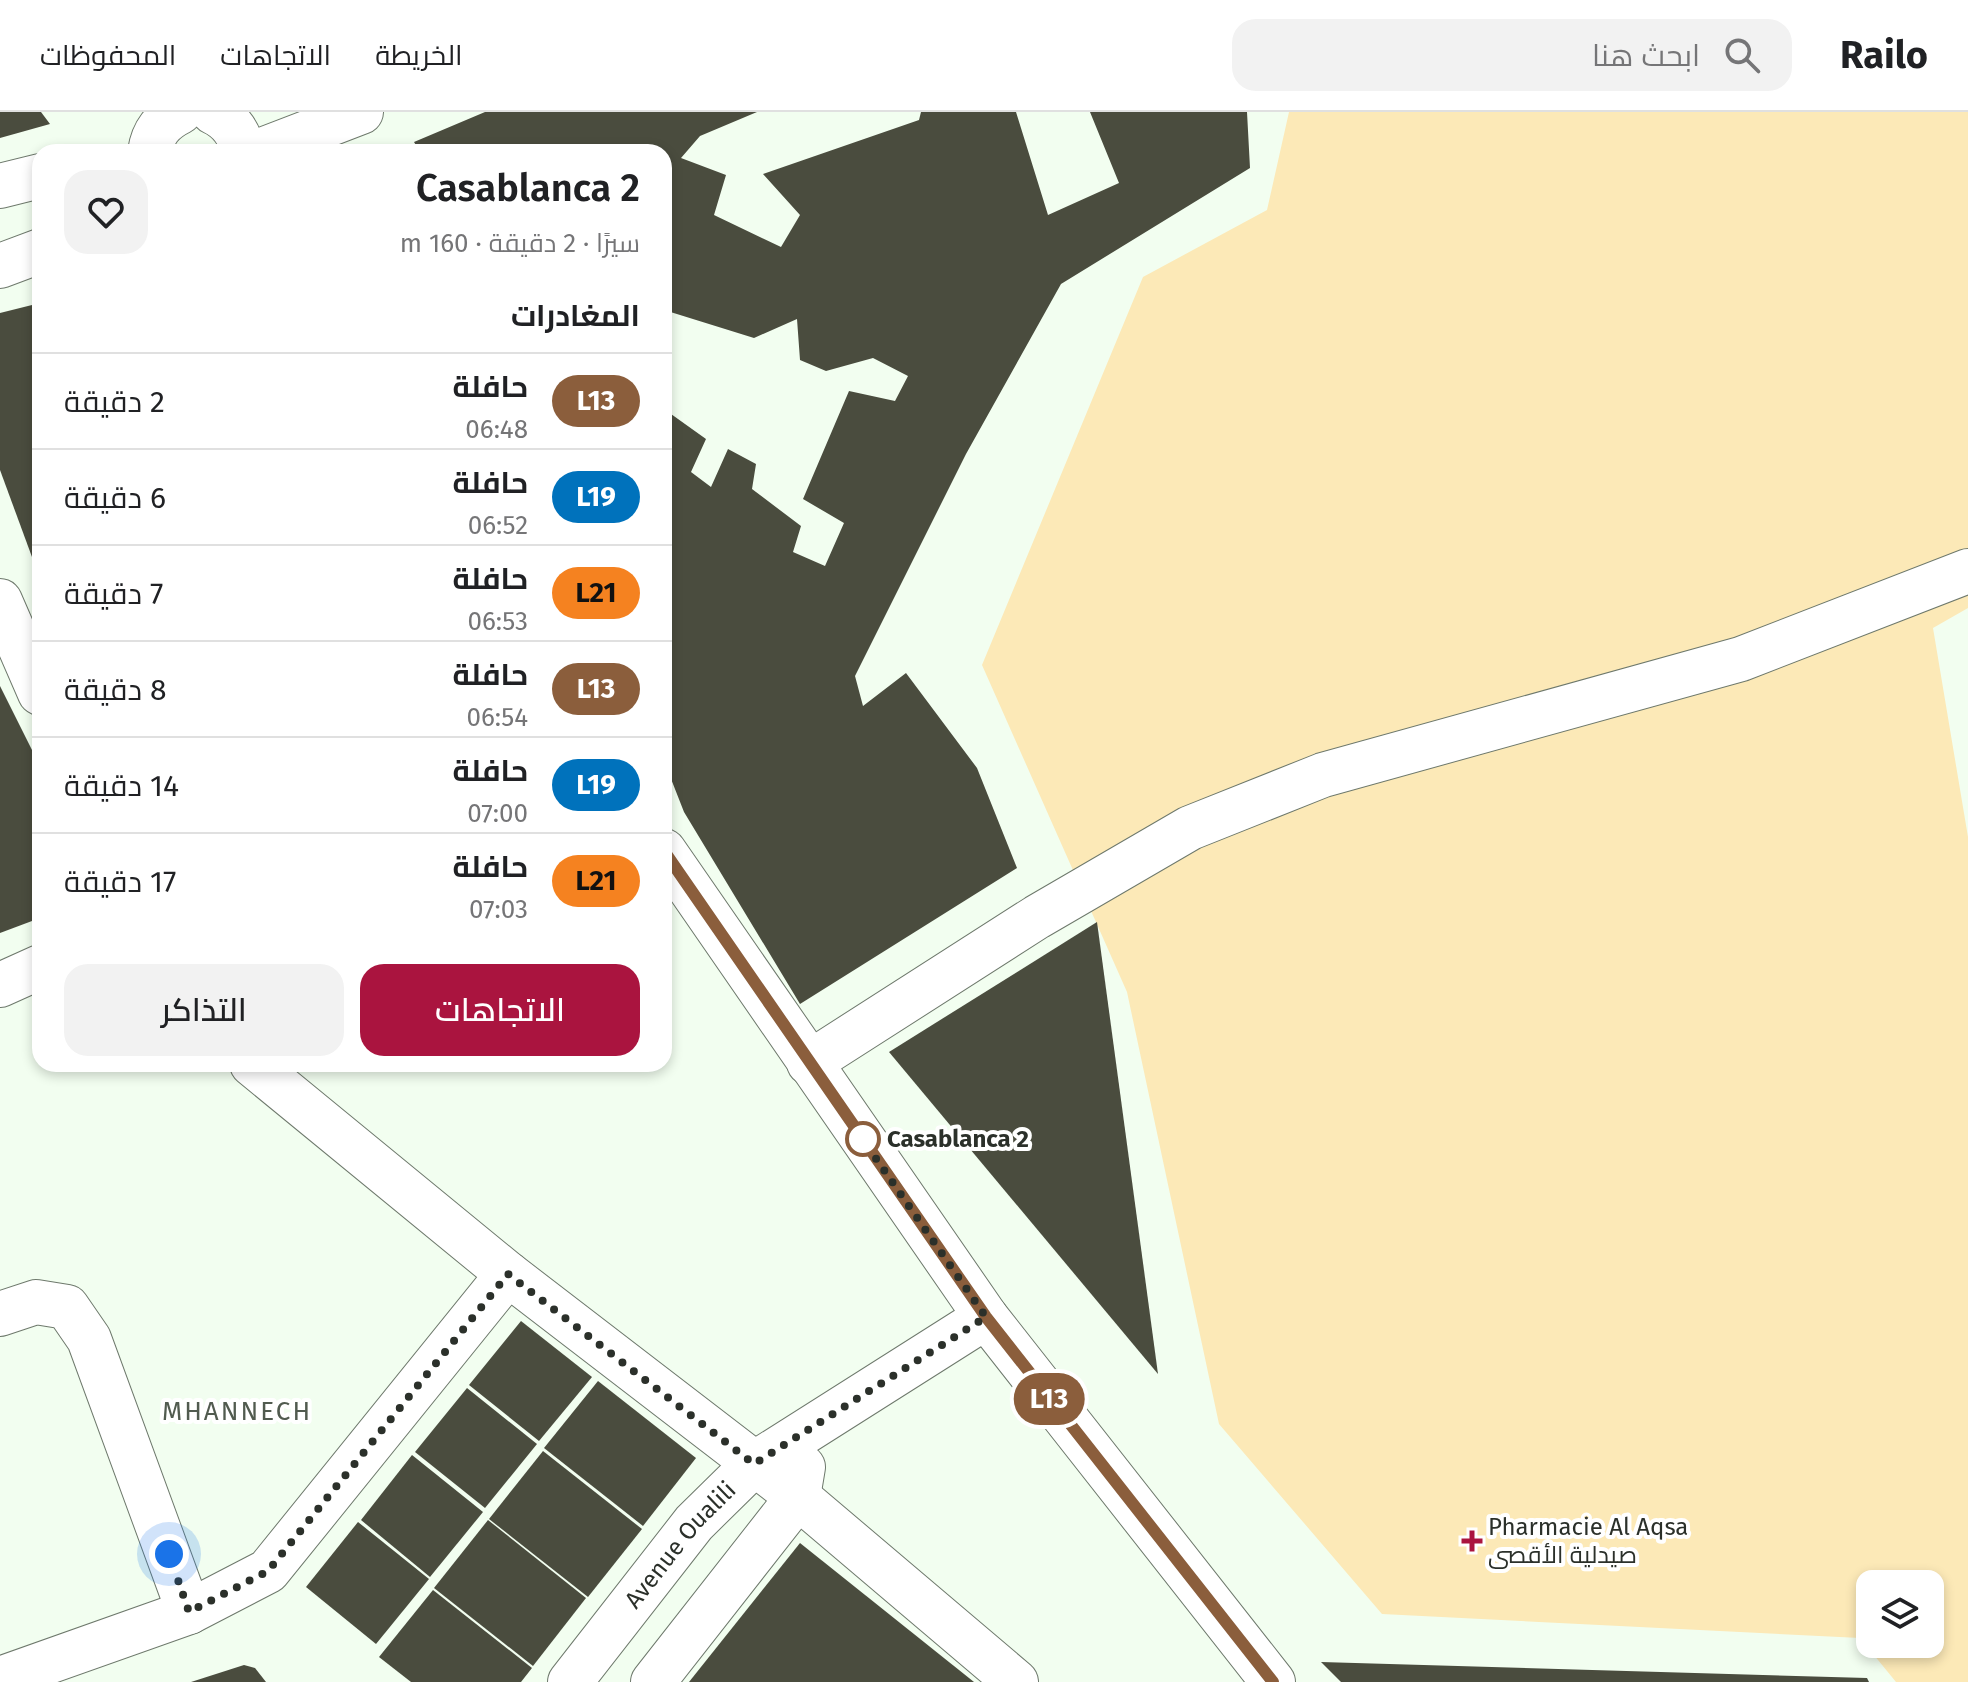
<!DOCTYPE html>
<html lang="ar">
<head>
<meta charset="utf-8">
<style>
  body { margin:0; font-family:"Fira Sans",Cairo,sans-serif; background:#f2f2f2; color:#202124; direction:rtl; height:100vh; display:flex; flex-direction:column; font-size:30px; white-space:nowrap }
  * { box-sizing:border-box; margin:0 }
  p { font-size:26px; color:#757577 }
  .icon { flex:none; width:44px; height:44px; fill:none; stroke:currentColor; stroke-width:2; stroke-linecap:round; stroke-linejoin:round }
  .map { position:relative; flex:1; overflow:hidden; direction:ltr }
  .panel { position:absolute; left:32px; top:32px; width:640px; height:928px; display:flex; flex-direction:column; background:#fff; border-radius:24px; box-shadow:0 4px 12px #0003; direction:rtl }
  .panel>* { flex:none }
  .badge { padding:0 16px; border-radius:26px; font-size:28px; line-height:52px }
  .fabs { position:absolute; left:1856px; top:1458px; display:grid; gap:16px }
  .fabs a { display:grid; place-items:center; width:88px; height:88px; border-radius:16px; background:#fff; box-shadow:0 4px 12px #0003; font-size:40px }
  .you { position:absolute; width:40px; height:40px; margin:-20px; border:6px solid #fff; border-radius:50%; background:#1a73e8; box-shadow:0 0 0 12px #1a73e833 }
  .map>.badge { position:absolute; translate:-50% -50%; box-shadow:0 0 0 4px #fff }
  h2 { padding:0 32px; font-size:30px; line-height:72px }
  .round { display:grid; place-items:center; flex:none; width:84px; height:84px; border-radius:24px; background:#f2f2f2 }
  .head { display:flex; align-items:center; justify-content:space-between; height:136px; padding:0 32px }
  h1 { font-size:38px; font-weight:600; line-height:60px }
  .action { display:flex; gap:16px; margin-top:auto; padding:16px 32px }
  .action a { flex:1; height:92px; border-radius:24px; background:#aa143f; color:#fff; font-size:32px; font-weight:600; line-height:92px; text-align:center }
  .action a+a { background:#f2f2f2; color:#202124 }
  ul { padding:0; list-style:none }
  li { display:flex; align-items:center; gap:24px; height:96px; padding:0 32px; border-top:2px solid #e0e0e0 }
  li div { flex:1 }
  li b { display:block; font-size:30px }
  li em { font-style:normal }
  li .badge { min-width:88px; font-weight:700; text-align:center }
  header { display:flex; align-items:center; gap:48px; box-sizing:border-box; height:112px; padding:0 40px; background:#fff; border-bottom:2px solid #e0e0e0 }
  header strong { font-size:38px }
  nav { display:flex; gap:44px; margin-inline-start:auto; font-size:28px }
  .search { width:560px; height:72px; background:#f2f2f2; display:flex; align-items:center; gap:20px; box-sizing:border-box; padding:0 28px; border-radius:24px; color:#757577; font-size:30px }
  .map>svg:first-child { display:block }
</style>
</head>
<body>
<header>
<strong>Railo</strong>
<div class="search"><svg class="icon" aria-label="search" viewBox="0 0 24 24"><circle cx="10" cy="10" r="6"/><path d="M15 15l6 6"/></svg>ابحث هنا</div>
<nav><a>الخريطة</a><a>الاتجاهات</a><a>المحفوظات</a></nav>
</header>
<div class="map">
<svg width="1968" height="1570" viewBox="0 0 1968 1570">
  <rect width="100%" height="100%" fill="#f2fef0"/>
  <path fill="#fce9b7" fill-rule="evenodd" d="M1289,0h679v496l-35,20 35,209v845h-72l-36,-44 -478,-24 -163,-190 -92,-432 -145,-327 161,-388 124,-67zM1870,1472h60v60h-60z"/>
  <g fill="#4a4c3e">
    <path d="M0,0h41l9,12 -50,14z"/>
    <path d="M485,0h272l-57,24 -19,22 45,17 -12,40 67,32 19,-32 -37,-41 156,-54 2,-8h95l32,103 71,-32 -29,-71h157l3,56 -189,116 -95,170 -111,222 8,30 43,-33 71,95 40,100 -217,136 -116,-192 -20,-51v-352l42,30 -15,33 20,15 17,-38 28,15 -4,25 49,37 -8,26 32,14 19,-43 -41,-24 46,-108 46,10 13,-25 -35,-18 -47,13 -26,-11 -3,-41 -43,19 -90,-28v-158h-244l-6,-10z"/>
    <path d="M40,191v255l-8,-1 -32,-87v-157z"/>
    <path d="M0,574l40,80v152l-40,15z"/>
    <path d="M1097,810l61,452 -269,-322z"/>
    <path d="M521,1209l71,56 -53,64 -70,-56z"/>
    <path d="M598,1269l98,77 -53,68 -99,-78z"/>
    <path d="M467,1276l70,56 -52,64 -70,-56z"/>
    <path d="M543,1339l99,78 -54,68 -99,-78z"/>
    <path d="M412,1343l71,57 -53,65 -69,-57z"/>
    <path d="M488,1408l98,78 -53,68 -99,-78z"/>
    <path d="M358,1410l71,57 -53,65 -70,-57z"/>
    <path d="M800,1431l174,139h-285z"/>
    <path d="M433,1478l99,78 -11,14h-110l-32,-25z"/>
    <path d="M1321,1550l546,16 2,4h-528z"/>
    <path d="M244,1553l11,3 11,14h-75z"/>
  </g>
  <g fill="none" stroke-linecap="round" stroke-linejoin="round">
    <defs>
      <g id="minor">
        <path d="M213,0c17,8 27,21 30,40"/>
        <path d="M150,40c3,-20 12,-31 30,-40"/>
        <path d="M257,40l104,-40"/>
        <path d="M0,74l40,-10"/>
        <path d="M0,154l40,-15"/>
        <path d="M0,489l40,92"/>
        <path d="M664,739l322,466 287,365"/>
        <path d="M0,873l40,-18"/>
        <path d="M809,951l228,-146 153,-89 133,-53 418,-116 227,-88"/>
        <path d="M252,952l256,210 290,223 218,185"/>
        <path d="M0,1202l36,-12 31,5 22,32 100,273"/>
        <path d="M0,1567l189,-67 79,-41 240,-297"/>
        <path id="s1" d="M570,1570l124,-159 60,-59 232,-147"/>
        <path d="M653,1570l145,-185 5,-30"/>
      </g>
    </defs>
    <use href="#minor" stroke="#6e796c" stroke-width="46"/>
    <use href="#minor" stroke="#fff" stroke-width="44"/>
  </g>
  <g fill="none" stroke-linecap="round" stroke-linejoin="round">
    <defs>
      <path id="line" d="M664,739l322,466 287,365"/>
    </defs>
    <use href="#line" stroke="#fff" stroke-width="18"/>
    <use href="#line" stroke="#8b5e3c" stroke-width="12"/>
    <path stroke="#2b302a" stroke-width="8" stroke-dasharray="0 14.4" d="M169,1442l20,58 79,-41 240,-297 246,190 232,-147 -125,-180 2,2"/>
  </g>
  <circle fill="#fff" stroke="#8b5e3c" stroke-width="4" cx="863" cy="1027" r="16"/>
  <path fill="#aa143f" stroke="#fff" stroke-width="3" d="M1468 1417h8v8h8v8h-8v8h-8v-8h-8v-8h8z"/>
  <g text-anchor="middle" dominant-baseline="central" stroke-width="8" stroke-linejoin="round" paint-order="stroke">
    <g font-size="24" font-weight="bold" fill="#2b302a" stroke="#fff" text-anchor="start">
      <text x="887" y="1027">Casablanca 2</text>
    </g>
    <g font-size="24" fill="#2b302a" stroke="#fff" text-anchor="start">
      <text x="1488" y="1415">Pharmacie Al Aqsa<tspan x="1488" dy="28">صيدلية الأقصى</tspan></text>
    </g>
    <g font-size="24" fill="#2b302a" stroke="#fff">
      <text stroke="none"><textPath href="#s1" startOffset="176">Avenue Oualili</textPath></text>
    </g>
    <g font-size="26" letter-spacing="2" fill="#515b4f" stroke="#fff">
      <text x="237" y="1299">MHANNECH</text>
    </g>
  </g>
</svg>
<div class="fabs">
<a><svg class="icon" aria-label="layers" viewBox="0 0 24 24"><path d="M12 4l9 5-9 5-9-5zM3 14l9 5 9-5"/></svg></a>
</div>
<div class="you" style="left:169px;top:1442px"></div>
<b class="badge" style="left:1049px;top:1287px;background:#8b5e3c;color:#fff">L13</b>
<section class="panel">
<div class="head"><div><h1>Casablanca 2</h1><p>سيرًا · 2 دقيقة · 160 m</p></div><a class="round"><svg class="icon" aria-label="heart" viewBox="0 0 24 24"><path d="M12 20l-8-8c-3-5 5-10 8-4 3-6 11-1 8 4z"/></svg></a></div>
<h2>المغادرات</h2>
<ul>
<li><span class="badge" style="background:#8b5e3c;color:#fff">L13</span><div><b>حافلة</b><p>06:48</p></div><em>2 دقيقة</em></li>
<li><span class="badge" style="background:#0072bc;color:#fff">L19</span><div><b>حافلة</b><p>06:52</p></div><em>6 دقيقة</em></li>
<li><span class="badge" style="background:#f58220;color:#111">L21</span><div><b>حافلة</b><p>06:53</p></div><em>7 دقيقة</em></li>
<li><span class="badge" style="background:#8b5e3c;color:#fff">L13</span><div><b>حافلة</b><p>06:54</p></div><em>8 دقيقة</em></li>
<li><span class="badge" style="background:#0072bc;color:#fff">L19</span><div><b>حافلة</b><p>07:00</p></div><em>14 دقيقة</em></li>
<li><span class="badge" style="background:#f58220;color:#111">L21</span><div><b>حافلة</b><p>07:03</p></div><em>17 دقيقة</em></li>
</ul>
<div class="action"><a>الاتجاهات</a><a>التذاكر</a></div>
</section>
</div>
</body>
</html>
